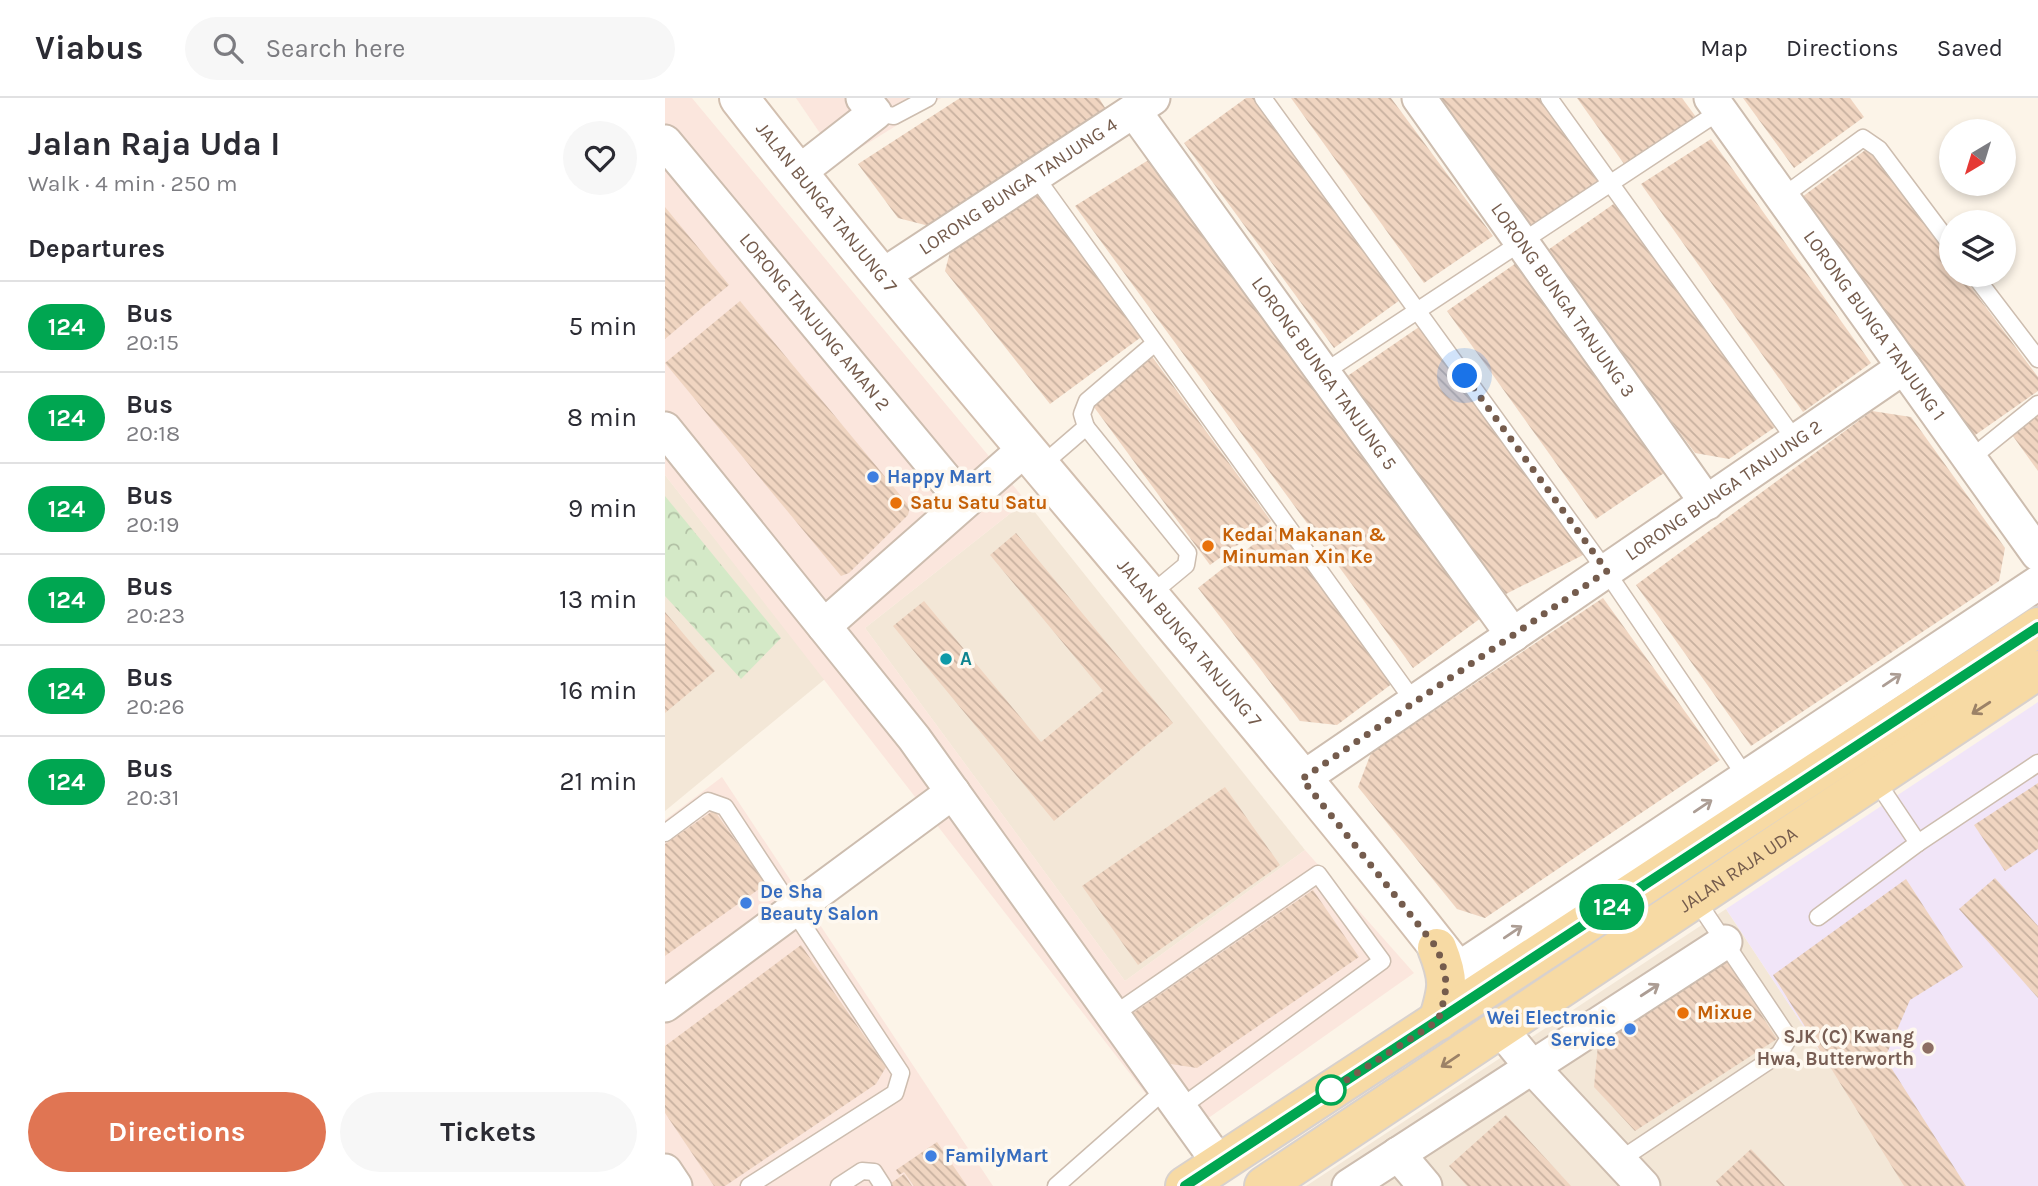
<!DOCTYPE html>
<html lang="en">
<head>
<meta charset="utf-8">
<style>
  body { margin:0; font-family:Karla,sans-serif; background:#f7f7f7; color:#2b2b33; height:100vh; display:flex; flex-direction:column; font-size:26px; white-space:nowrap }
  * { box-sizing:border-box; margin:0 }
  p { font-size:23px; color:#7c7c81 }
  .icon { flex:none; width:38px; height:38px; fill:none; stroke:currentColor; stroke-width:2; stroke-linecap:round; stroke-linejoin:round }
  .map { position:relative; flex:1; overflow:hidden }
  .panel { display:flex; flex-direction:column; background:#fff; width:665px }
  .panel>* { flex:none }
  .badge { padding:0 14px; border-radius:23px; font-size:24px; line-height:46px }
  .needle { width:46px; rotate:218deg }
  .buttons { position:absolute; left:1274px; top:21px; display:grid; gap:14px }
  .buttons a { display:grid; place-items:center; width:77px; height:77px; border-radius:50%; background:#fff; box-shadow:0 4px 10px #0003; font-size:35px }
  .you { position:absolute; width:35px; height:35px; margin:-18px; border:5px solid #fff; border-radius:50%; background:#1a73e8; box-shadow:0 0 0 10px #1a73e833 }
  .map>.badge { position:absolute; translate:-50% -50%; box-shadow:0 0 0 4px #fff }
  h2 { padding:0 28px; font-size:26px; line-height:63px }
  .round { display:grid; place-items:center; flex:none; width:74px; height:74px; border-radius:37px; background:#f7f7f7 }
  .head { display:flex; align-items:center; justify-content:space-between; height:119px; padding:0 28px }
  h1 { font-size:33px; font-weight:700; line-height:52px }
  .button { display:flex; gap:14px; margin-top:auto; padding:14px 28px }
  .button a { flex:1; height:80px; border-radius:42px; background:#e07553; color:#fff; font-size:28px; font-weight:700; line-height:80px; text-align:center }
  .button a+a { background:#f7f7f7; color:#2b2b33 }
  ul { padding:0; list-style:none }
  li { display:flex; align-items:center; gap:21px; height:91px; padding:0 28px; border-top:2px solid #e1e1e2 }
  li div { flex:1 }
  li b { display:block; font-size:26px }
  li em { font-style:normal }
  li .badge { min-width:77px; font-weight:700; text-align:center }
  header { display:flex; align-items:center; gap:42px; box-sizing:border-box; height:98px; padding:0 35px; background:#fff; border-bottom:2px solid #e1e1e2 }
  header strong { font-size:33px }
  nav { display:flex; gap:38px; margin-inline-start:auto; font-size:24px }
  .search { width:490px; height:63px; background:#f7f7f7; display:flex; align-items:center; gap:18px; box-sizing:border-box; padding:0 24px; border-radius:38px; color:#7c7c81; font-size:26px }
  main { display:flex; flex:1; min-height:0 }
  .map>svg:first-child { display:block }
</style>
</head>
<body>
<header>
<strong>Viabus</strong>
<div class="search"><svg class="icon" aria-label="search" viewBox="0 0 24 24"><circle cx="10" cy="10" r="6"/><path d="M15 15l6 6"/></svg>Search here</div>
<nav><a>Map</a><a>Directions</a><a>Saved</a></nav>
</header>
<main>
<section class="panel">
<div class="head"><div><h1>Jalan Raja Uda I</h1><p>Walk · 4 min · 250 m</p></div><a class="round"><svg class="icon" aria-label="heart" viewBox="0 0 24 24"><path d="M12 20l-8-8c-3-5 5-10 8-4 3-6 11-1 8 4z"/></svg></a></div>
<h2>Departures</h2>
<ul>
<li><span class="badge" style="background:#00a651;color:#fff">124</span><div><b>Bus</b><p>20:15</p></div><em>5 min</em></li>
<li><span class="badge" style="background:#00a651;color:#fff">124</span><div><b>Bus</b><p>20:18</p></div><em>8 min</em></li>
<li><span class="badge" style="background:#00a651;color:#fff">124</span><div><b>Bus</b><p>20:19</p></div><em>9 min</em></li>
<li><span class="badge" style="background:#00a651;color:#fff">124</span><div><b>Bus</b><p>20:23</p></div><em>13 min</em></li>
<li><span class="badge" style="background:#00a651;color:#fff">124</span><div><b>Bus</b><p>20:26</p></div><em>16 min</em></li>
<li><span class="badge" style="background:#00a651;color:#fff">124</span><div><b>Bus</b><p>20:31</p></div><em>21 min</em></li>
</ul>
<div class="button"><a>Directions</a><a>Tickets</a></div>
</section>
<div class="map">
<svg width="1373" height="1088" viewBox="0 0 1373 1088">
  <defs>
    <pattern id="forest-crowns" width="20" height="18" patternUnits="userSpaceOnUse" patternTransform="scale(1.75)"><rect width="20" height="18" fill="#d4e9c7"/><path d="M2 6a3 3 0 1 1 6 0M12 15a3 3 0 1 1 6 0" fill="none" stroke="#b1c0a4"/></pattern>
    <pattern id="building-back-hatch" width="6" height="6" patternUnits="userSpaceOnUse" patternTransform="scale(1.75)"><rect width="6" height="6" fill="#f0d5c1"/><path d="M-1 5l2 2M0 0l6 6M5-1l2 2" fill="none" stroke="#c7b09f"/></pattern>
  </defs>
  <rect width="100%" height="100%" fill="#fcf4e8"/>
  <g fill="#f3e7d7">
    <path d="M0,377l160,204 -160,132z"/>
    <path d="M361,403l279,349 -180,131 -260,-353z"/>
    <path d="M1061,811l183,277h-603z"/>
  </g>
  <g fill="#fbe6dd">
    <path d="M0,0h27l334,403 -161,127 260,353 180,-131 109,123 -234,165 -515,-663z"/>
    <path d="M131,0h145l-102,63z"/>
    <path d="M57,679l271,409h-328v-366z"/>
  </g>
  <path fill="#f1e5f8" d="M1373,604v484h-129l-183,-277z"/>
  <path fill="url(#forest-crowns)" d="M0,398l116,142 -40,41 -76,-83z"/>
  <g fill="url(#building-back-hatch)">
    <path d="M295,0h139l8,13 -178,115 -31,-8 -40,-54z"/>
    <path d="M581,0h11l143,202 -66,48 -150,-205z"/>
    <path d="M626,0h100l102,138 -69,47z"/>
    <path d="M775,0h101l59,83 -70,46z"/>
    <path d="M912,0h105l14,19 -69,51z"/>
    <path d="M1078,0h107l14,19 -70,51z"/>
    <path d="M1046,41l160,224 -68,49 -162,-228z"/>
    <path d="M1203,50l83,112v15h11l76,102v14l-67,47 -173,-238z"/>
    <path d="M493,56l327,461 -72,53 -338,-462z"/>
    <path d="M375,94l104,143 -94,69 -105,-133 6,-23z"/>
    <path d="M950,105l163,222 -49,34 -34,-6 -150,-201z"/>
    <path d="M0,109l64,78 -64,54z"/>
    <path d="M854,163l148,210 -71,48 -149,-208z"/>
    <path d="M75,203l170,206 -2,8 -59,58 -8,3 -176,-213z"/>
    <path d="M754,229l166,227 -79,40 -160,-217z"/>
    <path d="M486,257l120,166 -61,44 -119,-162z"/>
    <path d="M1207,313l39,6 94,131 -6,33 -248,165 -115,-161z"/>
    <path d="M1373,313v60l-28,-39z"/>
    <path d="M617,424l111,161 -56,42 -37,-4 -102,-133z"/>
    <path d="M351,435l157,190 -119,98 -161,-195 31,-25 117,141 62,-51 -113,-136z"/>
    <path d="M938,500l117,162 -235,158 -28,-9 -99,-122 13,-34z"/>
    <path d="M0,514l50,59 -50,42z"/>
    <path d="M1373,685v66l-33,22 -31,-46z"/>
    <path d="M560,689l55,78 -142,100 -56,-79z"/>
    <path d="M49,712l52,74 -101,72v-112z"/>
    <path d="M1330,780l43,48v72l-79,-89z"/>
    <path d="M1241,781l57,88 -53,33 -25,58 81,128h-62l-131,-211z"/>
    <path d="M648,792l46,67 -162,111 -33,-5 -34,-48z"/>
    <path d="M136,847l85,122 -10,17 -151,102h-11l-49,-73v-67z"/>
    <path d="M1060,860l52,81 -142,92 -41,-44 4,-43z"/>
    <path d="M841,1017l65,71h-104l-18,-20z"/>
    <path d="M272,1044l30,44h-53l-10,-14 -5,3 -3,-5z"/>
    <path d="M1086,1051l34,37h-65l-4,-5z"/>
    <path d="M239,1076l8,12h-25z"/>
  </g>
  <g fill="none" stroke-linecap="round" stroke-linejoin="round">
    <defs>
      <g id="lane">
        <path d="M598,0l343,473 140,206"/>
        <path d="M884,0l247,343"/>
        <path d="M210,15l19,3 34,-18"/>
        <path d="M370,78l380,527"/>
        <path d="M1117,99l81,-59 16,11 72,96"/>
        <path d="M1309,177l64,84"/>
        <path d="M658,275l397,-262"/>
        <path d="M421,329l102,126 -2,12 -35,29"/>
        <path d="M1305,361l68,-55"/>
        <path d="M377,367l44,-38 -4,-13 5,-13 68,-58"/>
        <path d="M1210,681l43,64"/>
        <path d="M0,735l43,-32 17,6 176,266 -6,20 -146,93"/>
        <path d="M1153,819l100,-74 120,-80"/>
        <path d="M448,917l205,-141 64,87 -202,147"/>
        <path d="M955,1062l159,-106 10,-16 -94,-140"/>
        <path d="M174,1088l23,-15 12,1 9,14"/>
        <path d="M391,1088l110,-97"/>
      </g>
      <g id="street">
        <path id="s1" d="M754,0l288,405"/>
        <path id="s2" d="M1046,0l327,456"/>
        <path id="s3" d="M469,13l379,524"/>
        <path id="s4" d="M0,44l299,360"/>
        <path d="M133,75l77,-60 -12,-15"/>
        <path id="s5" d="M217,178l271,-178"/>
        <path d="M0,331l249,309 305,425"/>
        <path d="M159,528l202,-178"/>
        <path id="s6" d="M637,681l602,-412"/>
        <path d="M792,872l581,-387"/>
        <path d="M0,907l288,-213"/>
        <path d="M835,930l31,38 112,120"/>
        <path d="M733,1056l27,32"/>
        <path d="M0,1073l10,15"/>
        <path d="M684,1088l376,-244"/>
      </g>
      <g id="secondary">
        <path id="s7" d="M74,0c232,298 487,577 720,875"/>
      </g>
      <g id="primary">
        <path d="M772,850c13,32 11,41 1,73"/>
        <path d="M520,1088l853,-559"/>
        <path id="s8" d="M599,1088l774,-516"/>
      </g>
    </defs>
    <use href="#lane" stroke="#cdbdaf" stroke-width="19"/>
    <use href="#street" stroke="#cdbdaf" stroke-width="37"/>
    <use href="#secondary" stroke="#d2bfaf" stroke-width="42"/>
    <use href="#primary" stroke="#d8d1cd" stroke-width="42"/>
    <use href="#lane" stroke="#fff" stroke-width="16"/>
    <use href="#street" stroke="#fff" stroke-width="33"/>
    <use href="#secondary" stroke="#fff" stroke-width="38"/>
    <use href="#primary" stroke="#f7daa4" stroke-width="38"/>
  </g>
  <defs><path id="oneway-shaft" d="M-6 0H5M1.5-3L5.5 0L1.5 3" fill="none" stroke-width="1.6" stroke-linecap="round" stroke-linejoin="round" transform="scale(1.75)"/></defs>
  <g stroke="#ac9d94">
    <use href="#oneway-shaft" transform="translate(1227 582) rotate(-34)"/>
    <use href="#oneway-shaft" transform="translate(1038 708) rotate(-34)"/>
    <use href="#oneway-shaft" transform="translate(848 834) rotate(-34)"/>
    <use href="#oneway-shaft" transform="translate(985 892) rotate(-33)"/>
  </g>
  <g stroke="#9c8267">
    <use href="#oneway-shaft" transform="translate(1316 610) rotate(147)"/>
    <use href="#oneway-shaft" transform="translate(785 963) rotate(146)"/>
  </g>
  <g fill="none" stroke-linecap="round" stroke-linejoin="round">
    <defs>
      <path id="line" d="M520,1088l853,-559"/>
    </defs>
    <use href="#line" stroke="#fff" stroke-width="16"/>
    <use href="#line" stroke="#00a651" stroke-width="10"/>
    <path stroke="#755c4d" stroke-width="7" stroke-dasharray="0 12.6" d="M666,992l-8,5 115,-74c10,-33 11,-41 -1,-73l-135,-169 305,-208 -142,-195"/>
  </g>
  <g fill="#3f7fe0" stroke="#fef8ef" stroke-width="2.5">
    <circle cx="208" cy="379" r="7"/>
    <circle cx="81" cy="805" r="7"/>
    <circle cx="965" cy="931" r="7"/>
    <circle cx="266" cy="1058" r="7"/>
  </g>
  <g fill="#e8710a" stroke="#fef8ef" stroke-width="2.5">
    <circle cx="231" cy="405" r="7"/>
    <circle cx="543" cy="448" r="7"/>
    <circle cx="1018" cy="915" r="7"/>
  </g>
  <circle fill="#0f9aa8" stroke="#fef8ef" stroke-width="2.5" cx="281" cy="561" r="7"/>
  <circle fill="#8d6e63" stroke="#fef8ef" stroke-width="2.5" cx="1263" cy="950" r="7"/>
  <circle fill="#fff" stroke="#00a651" stroke-width="3.5" cx="666" cy="992" r="14"/>
  <g text-anchor="middle" dominant-baseline="central" stroke-width="7" stroke-linejoin="round" paint-order="stroke">
    <g font-size="19" fill="#755c4d" stroke="#fef8ef">
      <text stroke="none"><textPath href="#s5" startOffset="163">LORONG BUNGA TANJUNG 4</textPath></text>
      <text stroke="none"><textPath href="#s7" startOffset="140">JALAN BUNGA TANJUNG 7</textPath></text>
      <text stroke="none"><textPath href="#s1" startOffset="248">LORONG BUNGA TANJUNG 3</textPath></text>
      <text stroke="none"><textPath href="#s4" startOffset="234">LORONG TANJUNG AMAN 2</textPath></text>
      <text stroke="none"><textPath href="#s2" startOffset="280">LORONG BUNGA TANJUNG 1</textPath></text>
      <text stroke="none"><textPath href="#s3" startOffset="324">LORONG BUNGA TANJUNG 5</textPath></text>
      <text stroke="none"><textPath href="#s6" startOffset="511">LORONG BUNGA TANJUNG 2</textPath></text>
      <text stroke="none"><textPath href="#s7" startOffset="707">JALAN BUNGA TANJUNG 7</textPath></text>
      <text stroke="none"><textPath href="#s8" startOffset="570">JALAN RAJA UDA</textPath></text>
    </g>
    <g font-size="19" font-weight="bold" fill="#366cbe" stroke="#fef8ef" text-anchor="start">
      <text x="222" y="379">Happy Mart</text>
      <text x="95" y="794">De Sha<tspan x="95" dy="22">Beauty Salon</tspan></text>
      <text x="951" y="920" text-anchor="end">Wei Electronic<tspan x="951" dy="22">Service</tspan></text>
      <text x="280" y="1058">FamilyMart</text>
    </g>
    <g font-size="19" font-weight="bold" fill="#c56008" stroke="#fef8ef" text-anchor="start">
      <text x="245" y="405">Satu Satu Satu</text>
      <text x="557" y="437">Kedai Makanan &amp;<tspan x="557" dy="22">Minuman Xin Ke</tspan></text>
      <text x="1032" y="915">Mixue</text>
    </g>
    <g font-size="19" font-weight="bold" fill="#0d838f" stroke="#fef8ef" text-anchor="start">
      <text x="295" y="561">A</text>
    </g>
    <g font-size="19" font-weight="bold" fill="#785e54" stroke="#fef8ef" text-anchor="end">
      <text x="1249" y="939">SJK (C) Kwang<tspan x="1249" dy="22">Hwa, Butterworth</tspan></text>
    </g>
  </g>
</svg>
<div class="buttons">
<a><svg class="needle" viewBox="-14 -14 28 28"><path d="M0-13l5 13h-10z" fill="#e53935"/><path d="M0 13l5-13h-10z" fill="#7c7c81"/></svg></a>
<a><svg class="icon" aria-label="layers" viewBox="0 0 24 24"><path d="M12 4l9 5-9 5-9-5zM3 14l9 5 9-5"/></svg></a>
</div>
<div class="you" style="left:800px;top:278px"></div>
<b class="badge" style="left:947px;top:809px;background:#00a651;color:#fff">124</b>
</div>
</main>
</body>
</html>
